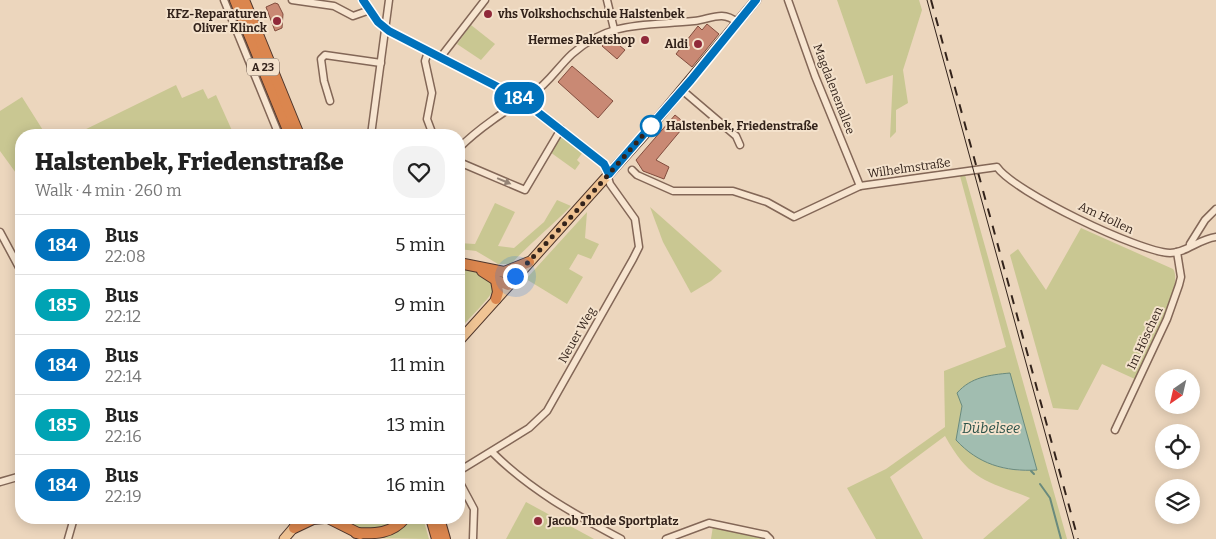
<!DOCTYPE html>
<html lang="en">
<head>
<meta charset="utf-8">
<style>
  body { margin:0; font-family:Bitter,serif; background:#f2f2f2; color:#222; height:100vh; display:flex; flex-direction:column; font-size:19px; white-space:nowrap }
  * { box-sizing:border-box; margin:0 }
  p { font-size:16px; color:#767676 }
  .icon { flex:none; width:28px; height:28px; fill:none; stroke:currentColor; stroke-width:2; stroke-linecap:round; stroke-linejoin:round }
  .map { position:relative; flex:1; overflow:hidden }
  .panel { position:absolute; left:15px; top:129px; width:450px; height:395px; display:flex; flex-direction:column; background:#fff; border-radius:20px; box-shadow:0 2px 12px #0003 }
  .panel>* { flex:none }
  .badge { padding:0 10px; border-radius:16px; font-size:18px; line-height:32px }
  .needle { width:32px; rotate:214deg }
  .buttons { position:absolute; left:1155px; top:369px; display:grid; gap:10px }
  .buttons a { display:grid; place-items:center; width:45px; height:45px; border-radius:50%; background:#fff; box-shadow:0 2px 12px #0003; font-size:25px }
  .you { position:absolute; width:25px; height:25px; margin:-12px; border:4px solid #fff; border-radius:50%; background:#1a73e8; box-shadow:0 0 0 8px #1a73e833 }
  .map>.badge { position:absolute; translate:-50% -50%; box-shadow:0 0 0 2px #fff }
  .round { display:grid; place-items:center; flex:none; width:52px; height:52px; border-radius:20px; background:#f2f2f2 }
  .overview { display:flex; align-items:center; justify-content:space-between; height:85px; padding:0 20px }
  h1 { font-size:24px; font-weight:800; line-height:38px }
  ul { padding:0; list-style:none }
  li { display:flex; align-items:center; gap:15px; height:60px; padding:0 20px; border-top:1px solid #e0e0e0 }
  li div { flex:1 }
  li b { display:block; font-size:19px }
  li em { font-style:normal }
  li .badge { min-width:55px; font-weight:700; text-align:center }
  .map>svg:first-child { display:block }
</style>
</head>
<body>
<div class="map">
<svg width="1216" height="539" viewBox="0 0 1216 539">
  <rect width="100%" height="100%" fill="#ecd6bd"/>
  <g fill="#c9c792" fill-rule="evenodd">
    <path d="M837,0h82l3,10 -19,60 5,33 -12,7v22l-6,6 3,-63 -27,9z"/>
    <path d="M471,25l24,19 -14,16 -24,-16z"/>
    <path d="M176,85l6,13 21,-9 5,10 8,-4 18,40h-160z"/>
    <path d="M22,97l24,38h-25v45l-21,-29v-40z"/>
    <path d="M561,135l22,17 -6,8 3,3 -5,7 -25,-18z"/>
    <path d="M965,175l102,364h-84l47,-41c-45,-18 -60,-17 -85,-62l-55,41 33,62h-47l-29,-51 39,-19 59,-42 -1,-56 62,-24 -46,-171zM962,406l75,64c-40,3 -50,-8 -81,-30z"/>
    <path d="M557,200l14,6c-20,21 -41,37 -60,58h-13l-22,-13 -17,-2v-6l16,1 20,-41 20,9 -17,34 16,2 30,-26z"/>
    <path d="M650,207l72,64 -11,10 -20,12 -28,-51z"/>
    <path d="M587,212l-2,26 14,6 -8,15 -13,-5 -9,15 14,8 -16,27 -41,-25z"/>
    <path d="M1081,228l92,41c12,17 -27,91 -36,111l-35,-16 -24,46 -25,-2 -43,-153 8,-6 28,41z"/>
    <path d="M459,266c13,2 31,8 35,22 -3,10 -27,32 -35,42z"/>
    <path d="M526,502l68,37h-88z"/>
    <path d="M339,518h62c-19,19 -42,12 -62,0z"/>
    <path d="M408,518h15l6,21 -54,-1z"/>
    <path d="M713,526l51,11 2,2h-55z"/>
  </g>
  <path fill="#a1bdb0" stroke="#698a7d" d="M1010,373l27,97c-32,2 -59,-6 -81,-30l6,-34 -5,-13c14,-16 32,-18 53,-20z"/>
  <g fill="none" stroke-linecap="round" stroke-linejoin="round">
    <g stroke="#698a7d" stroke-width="2">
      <path d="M1031,471l3,3"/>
      <path d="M1040,484l10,14 11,41"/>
    </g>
  </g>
  <g fill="#c98974" stroke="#824d3e">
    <path d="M275,3l3,1 5,10 -1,14 -7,3 -9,-24z"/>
    <path d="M707,24l12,10 -27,33 -16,-13 22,-28 4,4z"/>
    <path d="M607,40l4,4 3,-3 11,9 -8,9 -15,-13z"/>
    <path d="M572,66l41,35 -15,17 -40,-36z"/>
    <path d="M675,115l11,9 -30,36 13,7 -5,12 -21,-8 -7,-11z"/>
  </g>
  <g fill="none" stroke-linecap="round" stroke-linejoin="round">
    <defs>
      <g id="minor">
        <path d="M224,0l55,135"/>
        <path d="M292,0l42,6 19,10 17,-6"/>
        <path d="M363,0l15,22 11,9 132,68 83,65 6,20 25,35 4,28 -6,12 -86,152 -18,17 -70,43"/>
        <path d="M607,0l7,29"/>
        <path d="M788,0l27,76 45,110"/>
        <path d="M428,52l-3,9 7,32 -5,26 6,16"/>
        <path d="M440,58l45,-58"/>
        <path d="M682,90l54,46 4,9"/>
        <path d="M330,101l-6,-20 -3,-22 4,-4 56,8"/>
        <path d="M371,135l18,-135"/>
        <path d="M459,148c21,-21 48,-38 73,-54 16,-10 26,-27 40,-40 38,-34 75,-28 122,-33 17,-2 28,-11 43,1"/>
        <path d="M459,162l66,28 36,-61"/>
        <path d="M632,170l5,5 36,16h60l34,11 27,15 66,-31 137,-19c17,25 142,85 173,86 16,0 29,-14 46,-16"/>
        <path d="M0,232l21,39"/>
        <path d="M1190,244l15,-24 11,-11"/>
        <path d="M1115,430l52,-111 12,-34 2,-8 -4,-25"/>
        <path d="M492,452c38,38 82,62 129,87"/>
        <path d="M459,481l15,28 -1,30"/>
        <path d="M0,482l21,-6"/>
        <path d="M68,539l6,-21"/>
        <path d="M666,539l43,-16 57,12 4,4"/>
      </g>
      <g id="major">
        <path d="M459,341l185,-206 112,-135"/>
        <path d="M284,539l18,-21"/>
      </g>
      <g id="highway">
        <path d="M235,0l55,135"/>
        <path d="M244,0l55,135"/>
        <path d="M459,263l45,9 25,-10"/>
        <path d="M482,271l14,9 12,5"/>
        <path d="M496,280l2,12 -2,7"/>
        <path d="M328,518l32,16"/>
        <path d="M431,518l6,21"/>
        <path d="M439,518l6,21"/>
        <path d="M294,528l19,-9 11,-1"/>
        <path d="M356,533c19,1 36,1 49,-15"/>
      </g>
    </defs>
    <use href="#minor" stroke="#836757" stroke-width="9"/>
    <use href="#major" stroke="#51372c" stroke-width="11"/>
    <use href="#highway" stroke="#51372c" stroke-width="12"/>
    <use href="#minor" stroke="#f7e5d0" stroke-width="6"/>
    <use href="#major" stroke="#f0c494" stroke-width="9"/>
    <use href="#highway" stroke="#db864e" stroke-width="10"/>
    <path stroke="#33231b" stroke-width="1" d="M927,0l147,539"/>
    <path stroke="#33231b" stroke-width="2" stroke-dasharray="9 9" stroke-linecap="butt" d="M931,0l147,539"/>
  </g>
  <defs><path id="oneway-solid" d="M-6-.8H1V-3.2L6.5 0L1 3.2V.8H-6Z" transform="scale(1.25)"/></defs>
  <use fill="#958476" href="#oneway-solid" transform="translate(504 181) rotate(23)"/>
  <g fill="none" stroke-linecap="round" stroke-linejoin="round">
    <defs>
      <path id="line" d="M363,0l15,22 11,9 132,68 83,65 5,10 82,-94 65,-80"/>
    </defs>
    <use href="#line" stroke="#fff" stroke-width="11"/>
    <use href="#line" stroke="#0072bc" stroke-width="8"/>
    <path stroke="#33231b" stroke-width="5" stroke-dasharray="0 9" d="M515,276l57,-60 79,-90"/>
  </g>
  <g fill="#90293a" stroke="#f4e2cc" stroke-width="2">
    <circle cx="488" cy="14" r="5"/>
    <circle cx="277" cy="21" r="5"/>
    <circle cx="645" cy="40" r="5"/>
    <circle cx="698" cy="44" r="5"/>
    <circle cx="538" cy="521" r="5"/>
  </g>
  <circle fill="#fff" stroke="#0072bc" stroke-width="2.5" cx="651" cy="126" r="10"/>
  <g text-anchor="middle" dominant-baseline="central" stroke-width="4" stroke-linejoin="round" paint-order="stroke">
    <rect fill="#f4e2cc" stroke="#6d5c50" stroke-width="1" x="247" y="58.5" width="32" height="17" rx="4"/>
    <g font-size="11" font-weight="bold" fill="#33231b">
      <text x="263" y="67">A 23</text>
    </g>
    <g font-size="12" font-weight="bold" fill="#33231b" stroke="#f4e2cc" text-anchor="end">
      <text x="267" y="14">KFZ-Reparaturen<tspan x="267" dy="14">Oliver Klinck</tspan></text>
      <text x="498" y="14" text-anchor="start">vhs Volkshochschule Halstenbek</text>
      <text x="635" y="40">Hermes Paketshop</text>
      <text x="688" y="44">Aldi</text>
      <text x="548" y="521" text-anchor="start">Jacob Thode Sportplatz</text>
    </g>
    <g font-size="12" fill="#33231b" stroke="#f4e2cc">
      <text transform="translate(834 89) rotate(69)">Magdalenenallee</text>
      <text transform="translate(909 168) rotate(-8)">Wilhelmstraße</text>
      <text transform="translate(1106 218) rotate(25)">Am Hollen</text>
      <text transform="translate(577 335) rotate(-60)">Neuer Weg</text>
      <text transform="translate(1145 338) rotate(-65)">Im Höschen</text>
    </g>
    <g font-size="12" font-weight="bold" fill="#33231b" stroke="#f4e2cc" text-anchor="start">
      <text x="666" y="126">Halstenbek, Friedenstraße</text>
    </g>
    <g font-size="14" font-style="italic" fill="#2b5249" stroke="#f4e2cc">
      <text x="991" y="428">Dübelsee</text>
    </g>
  </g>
</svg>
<div class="buttons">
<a><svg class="needle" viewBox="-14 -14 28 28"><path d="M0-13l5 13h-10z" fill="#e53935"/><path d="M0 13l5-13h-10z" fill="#767676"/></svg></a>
<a><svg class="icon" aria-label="locate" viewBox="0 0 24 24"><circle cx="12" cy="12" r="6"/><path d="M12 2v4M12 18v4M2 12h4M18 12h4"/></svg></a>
<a><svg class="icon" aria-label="layers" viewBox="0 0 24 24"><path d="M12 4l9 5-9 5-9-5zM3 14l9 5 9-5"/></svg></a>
</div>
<div class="you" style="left:515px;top:276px"></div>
<b class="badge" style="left:519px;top:98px;background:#0072bc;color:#fff">184</b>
<section class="panel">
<div class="overview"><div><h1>Halstenbek, Friedenstraße</h1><p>Walk · 4 min · 260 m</p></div><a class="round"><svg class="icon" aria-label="heart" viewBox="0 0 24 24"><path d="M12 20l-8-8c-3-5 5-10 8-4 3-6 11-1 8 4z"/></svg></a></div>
<ul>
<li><span class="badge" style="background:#0072bc;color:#fff">184</span><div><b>Bus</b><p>22:08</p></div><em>5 min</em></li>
<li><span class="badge" style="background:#00a3b4;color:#fff">185</span><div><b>Bus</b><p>22:12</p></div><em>9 min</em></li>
<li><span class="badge" style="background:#0072bc;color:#fff">184</span><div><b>Bus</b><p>22:14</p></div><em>11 min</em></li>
<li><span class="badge" style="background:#00a3b4;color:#fff">185</span><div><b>Bus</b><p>22:16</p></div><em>13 min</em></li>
<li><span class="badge" style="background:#0072bc;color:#fff">184</span><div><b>Bus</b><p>22:19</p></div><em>16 min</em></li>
</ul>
</section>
</div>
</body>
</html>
